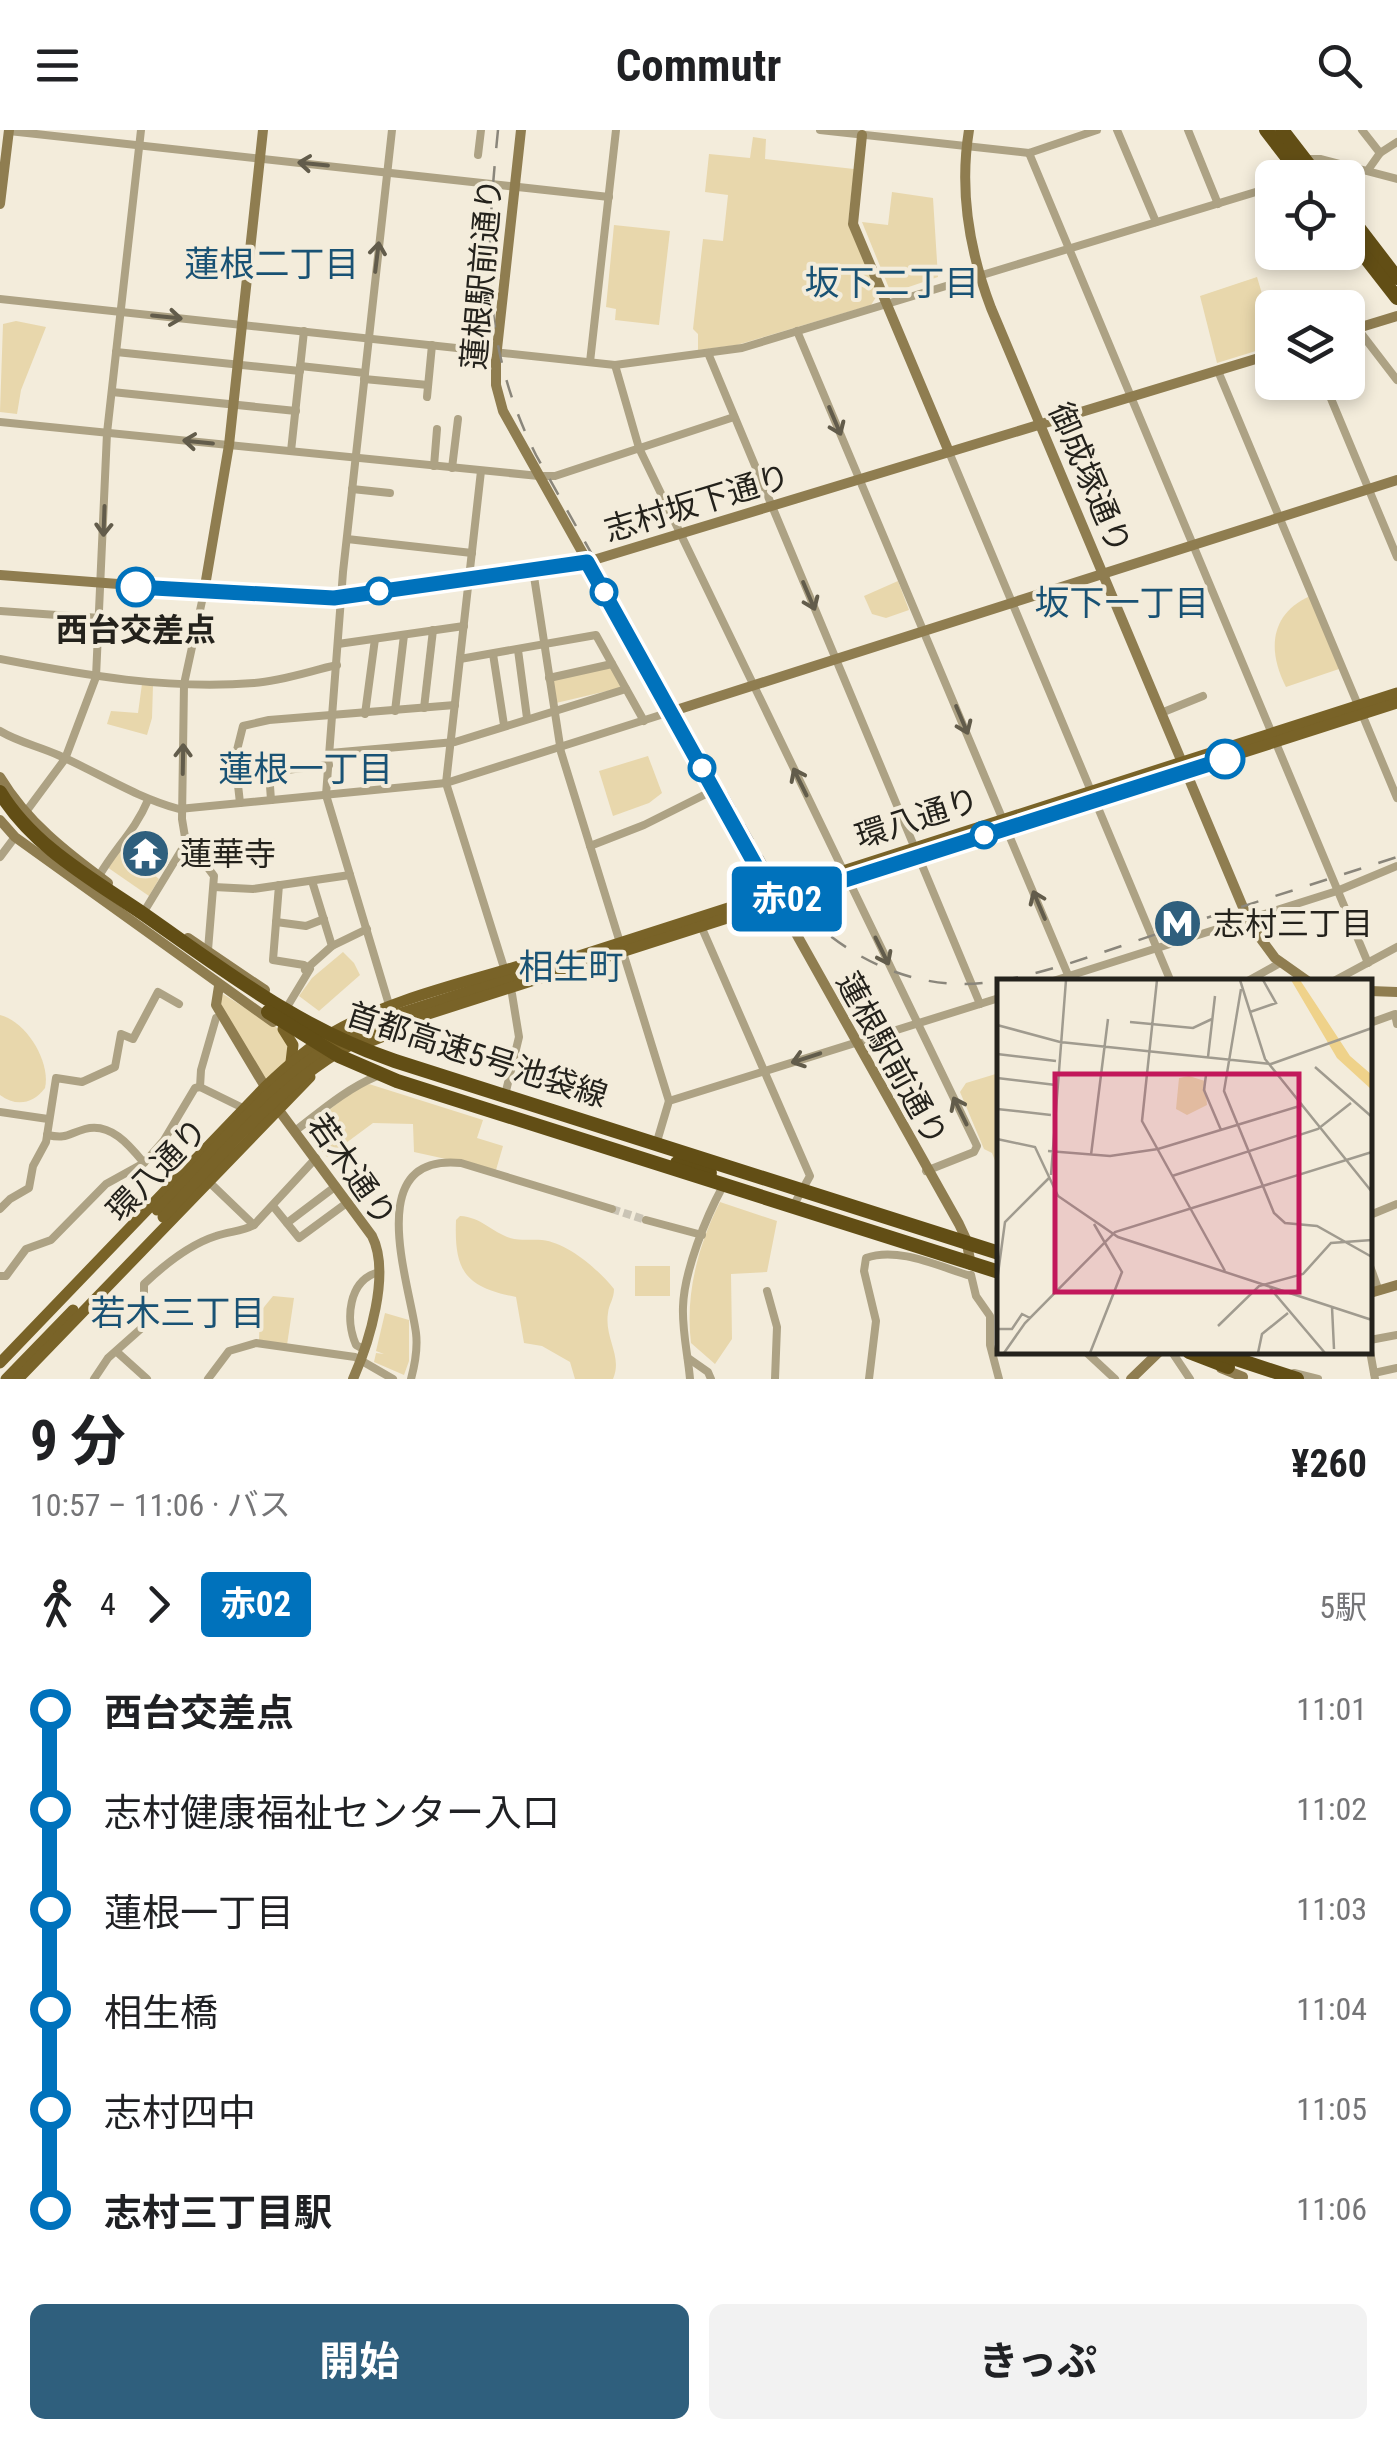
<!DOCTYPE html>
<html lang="ja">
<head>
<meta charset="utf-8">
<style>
  body { margin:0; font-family:"Roboto Condensed","Noto Sans JP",sans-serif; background:#f2f2f2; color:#202124; height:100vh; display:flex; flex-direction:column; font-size:38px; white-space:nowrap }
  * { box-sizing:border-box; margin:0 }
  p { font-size:32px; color:#757577 }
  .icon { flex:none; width:55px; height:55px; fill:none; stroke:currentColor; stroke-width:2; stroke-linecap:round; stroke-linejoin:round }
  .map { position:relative; height:1249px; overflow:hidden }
  .details { display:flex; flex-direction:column; background:#fff; flex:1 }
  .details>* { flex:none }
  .badge { padding:0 20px; border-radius:8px; font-size:35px; line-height:65px }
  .fabs { position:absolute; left:1255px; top:30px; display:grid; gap:20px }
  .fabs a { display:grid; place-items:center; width:110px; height:110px; border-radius:15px; background:#fff; box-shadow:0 5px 15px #0003; font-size:50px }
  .map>.badge { position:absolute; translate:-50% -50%; box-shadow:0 0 0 5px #fff }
  .legs { display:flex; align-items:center; gap:15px; height:110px; padding:0 30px; font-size:32px }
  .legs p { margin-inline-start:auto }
  .summary { display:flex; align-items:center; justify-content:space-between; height:170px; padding:0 30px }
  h1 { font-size:55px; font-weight:700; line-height:75px }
  .button { display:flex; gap:20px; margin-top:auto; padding:20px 30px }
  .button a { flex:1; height:115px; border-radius:15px; background:#2f5f7d; color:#fff; font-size:40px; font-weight:700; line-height:115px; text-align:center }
  .button a+a { background:#f2f2f2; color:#202124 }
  ul { padding:0 30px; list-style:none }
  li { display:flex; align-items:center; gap:35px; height:100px; font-size:38px }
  li i { display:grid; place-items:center; width:15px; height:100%; margin:0 12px; background:currentColor }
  li i::after { content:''; width:25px; height:25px; margin:-12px; border:8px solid; border-radius:50%; background:#fff }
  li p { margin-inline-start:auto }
  li:first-child i { background:linear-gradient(#0000 50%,currentColor 0) }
  li:last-child i { background:linear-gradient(currentColor 50%,#0000 0) }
  header { display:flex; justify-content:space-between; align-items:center; height:130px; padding:0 30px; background:#fff; font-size:45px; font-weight:700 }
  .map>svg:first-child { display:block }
</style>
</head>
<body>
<header><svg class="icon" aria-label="menu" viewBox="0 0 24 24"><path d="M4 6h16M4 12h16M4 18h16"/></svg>Commutr<svg class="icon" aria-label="search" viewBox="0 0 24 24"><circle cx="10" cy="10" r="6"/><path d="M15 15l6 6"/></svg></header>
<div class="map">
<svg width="1397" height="1249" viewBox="0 0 1397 1249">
  <rect width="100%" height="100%" fill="#f3ecdb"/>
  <g fill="#e8d7ac">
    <path d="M753,7l13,2 -1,20 89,10 -6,55 30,70 -7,11 -134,40 -39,5v-16l-5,-5 10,-90 20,2 5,-46 -23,-3 4,-38 41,4z"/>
    <path d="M892,62l41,6 5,79 -47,16 -29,-71 26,3z"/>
    <path d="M614,95l56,6 -11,94 -44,-5 1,-11 -10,-2z"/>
    <path d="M1257,147l15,50v19l-55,17 -17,-67z"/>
    <path d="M16,191l30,6 -25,63 -4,24 -17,-2 3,-88z"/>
    <path d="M898,451l11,29 -23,8 -14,-4 -8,-18z"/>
    <path d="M1310,466l29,73 -53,18c-19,-37 -16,-73 24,-91z"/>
    <path d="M611,536l11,19 -2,3 -64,15 -4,-23z"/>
    <path d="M142,554l11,1 -1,33 -5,17 -40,-11 4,-13 27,2z"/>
    <path d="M648,626l14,37 -13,10 -36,13 -14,-45z"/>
    <path d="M121,718l38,31 -10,17 -42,-29z"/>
    <path d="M343,822l11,11 6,12 -41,36 -20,-15 13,-18z"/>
    <path d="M223,864l59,37 9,26 -27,23 -45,-74z"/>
    <path d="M0,885c26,6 51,47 45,73 -12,16 -29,19 -45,7z"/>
    <path d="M999,943v98l-7,-18 -8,-4 -24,-57 6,-9z"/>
    <path d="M369,954l114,36 -6,18 26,8 -7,24 -82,-18 -1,-28 -40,-1 -46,34 -17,-21v-10l41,-34z"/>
    <path d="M720,1072l57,19 -10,51 -36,2 1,65 -17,25 -24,-21c-6,-48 7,-98 29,-141z"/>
    <path d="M460,1086c21,1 32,16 50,22 11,3 22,1 32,2 26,3 56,29 72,49 0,10 -5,15 -6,24 -4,25 15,43 5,66h-38l-5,-17 -28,-16 -18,-3 -8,-46c-51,-10 -62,-26 -60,-77z"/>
    <rect x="635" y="1136" width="35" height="30"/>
    <path d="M273,1166l21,2 -7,47 -28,-5 1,-28z"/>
    <path d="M385,1183l24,7v41l-5,14 -30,-13 2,-9 8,1 -8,-3z"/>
  </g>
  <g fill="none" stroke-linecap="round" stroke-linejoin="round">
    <path stroke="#cac4b5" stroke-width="8" stroke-dasharray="8 4" stroke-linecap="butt" d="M612,1079l34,11"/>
    <g stroke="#ada284" stroke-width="8">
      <path d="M820,0l209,23 68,-23"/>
      <path d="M1117,0l39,92"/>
      <path d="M1188,0l30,74"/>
      <path d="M1362,0l18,23"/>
      <path d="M9,1l600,66"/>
      <path d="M1029,23l339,810"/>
      <path d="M478,25l3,-25"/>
      <path d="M1305,29h16l76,20"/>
      <path d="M1368,40l12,-17 17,-11"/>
      <path d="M0,169l615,66 127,-17 530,-161"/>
      <path d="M1357,198l40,52"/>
      <path d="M797,201l206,489"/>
      <path d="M116,222l184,19"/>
      <path d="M708,223l272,651"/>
      <path d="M590,232l26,-232"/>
      <path d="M615,235l24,83 204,422"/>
      <path d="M300,236l65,7"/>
      <path d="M1218,241l140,334"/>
      <path d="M364,249l64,6"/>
      <path d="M1324,252l73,175"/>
      <path d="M112,262l184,19"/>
      <path d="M427,267l5,-52"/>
      <path d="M0,292l539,54h16l179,-59"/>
      <path d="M291,321l13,-120"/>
      <path d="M949,322l222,530"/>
      <path d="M434,336l3,-37"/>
      <path d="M452,338l6,-49"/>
      <path d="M481,341l-35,312 59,188"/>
      <path d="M352,359l38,4"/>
      <path d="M347,409l125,14"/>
      <path d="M533,440l28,182 108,349"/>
      <path d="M204,462l-20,92 -2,135 3,18 29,39 -6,74"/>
      <path d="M0,481l100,7"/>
      <path d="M338,514l126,-18"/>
      <path d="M518,520l9,68"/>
      <path d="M493,524l11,71"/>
      <path d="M0,529c83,16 168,31 254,24 27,-2 56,-12 83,-18"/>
      <path d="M460,529l136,-24 48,86"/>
      <path d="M549,548l63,-14"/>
      <path d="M424,578l9,-78"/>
      <path d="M395,581l9,-76"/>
      <path d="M1166,581l37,-15"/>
      <path d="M365,584l10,-75"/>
      <path d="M1362,584l35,84"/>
      <path d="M0,601c18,11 38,15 58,24 41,18 77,42 121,54l267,-26 224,-71"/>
      <path d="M330,623l125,-11 171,-53"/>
      <path d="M271,670l-2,-28 60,-7"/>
      <path d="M240,673l-5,-45 8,-32 26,-6 186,-15"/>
      <path d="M25,683l40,-54 31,-82 11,-244 34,-303"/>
      <path d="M1006,698l65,154"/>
      <path d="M590,716l54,-21 70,-35"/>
      <path d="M0,727l15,-20"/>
      <path d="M99,746c16,-28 36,-45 49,-76"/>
      <path d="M848,749l129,267 -3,6 -48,19"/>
      <path d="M312,751l20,65"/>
      <path d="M279,755l-6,75 31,5 6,4 -23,38"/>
      <path d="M214,757l39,2 97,-14"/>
      <path d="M145,780l42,-69"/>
      <path d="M276,792l30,4 18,-7"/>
      <path d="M701,796l109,250 -18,32"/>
      <path d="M305,840l27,-24 35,-17"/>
      <path d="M1050,852l287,-91 60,-25"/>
      <path d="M1246,852l34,-19"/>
      <path d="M1332,852l65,-35"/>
      <path d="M390,878l-64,-213 17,-223 49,-442"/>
      <path d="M216,888l-15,52 -1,17 45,22"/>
      <path d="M1370,893l25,-9 2,10"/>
      <path d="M506,961l13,-54 -7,-43"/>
      <path d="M0,982l48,7"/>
      <path d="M295,1001c26,-20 51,-42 82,-55"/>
      <path d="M47,1005c21,4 20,-1 38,-6 26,-7 45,17 59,34"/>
      <path d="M658,1008l11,-37 330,-103"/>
      <path d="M208,1051l46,44"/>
      <path d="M273,1076l26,32 49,-36"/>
      <path d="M0,1079l10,-10 19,-11 4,-22 13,-24 10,-64 26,4 33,-15 6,-33 12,5 25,-47 21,12"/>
      <path d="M1370,1085l27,-11"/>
      <path d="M646,1090l56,15"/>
      <path d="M287,1093l49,-37"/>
      <path d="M1370,1136l9,25"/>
      <path d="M971,1145l5,21 14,20v29l9,34"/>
      <path d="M0,1146h6l20,-27 25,-9 55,-56 38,-21 20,-23 31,-52 5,-1"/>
      <path d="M767,1161l10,36 -2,52"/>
      <path d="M1370,1210l27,-5"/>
      <path d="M365,1220l-9,-5c-11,-25 -8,-65 23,-73"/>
      <path d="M1370,1221l5,28"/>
      <path d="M117,1222l30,27"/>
      <path d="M1086,1222l29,27"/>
      <path d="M1172,1222l18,27"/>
      <path d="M688,1228l20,14 3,7"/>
      <path d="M1294,1243l24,6"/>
      <path d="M1374,1243l23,-5"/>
      <path d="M94,1249l14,-21 36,-32v-42c19,-18 47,-40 72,-48 14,-5 25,-4 38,-11l62,-67"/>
      <path d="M208,1249l21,-28 27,-8 99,14 38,22"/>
      <path d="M411,1249c4,-15 7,-30 5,-46 -7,-52 -54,-180 45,-170l151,46"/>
      <path d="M690,1249c-2,-24 -8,-48 -7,-72 1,-36 23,-90 40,-121"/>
      <path d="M869,1249l7,-58 -12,-50 2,-13c32,-12 74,9 105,18"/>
    </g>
    <g stroke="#8f7d50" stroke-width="10">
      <path d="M521,0l-25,228v27l7,26 456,813 7,15 5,26"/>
      <path d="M969,0c-10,61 0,120 22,178l259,616 25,34 34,24"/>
      <path d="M862,5l-9,89 96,228"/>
      <path d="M0,74l9,-74"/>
      <path d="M1348,201l49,-15"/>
      <path d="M0,445l315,24 272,-37 685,-208"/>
      <path d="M204,462l25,-147 34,-315"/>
      <path d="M670,582l727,-232"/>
      <path d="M0,647c27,45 66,75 108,106"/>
      <path d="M0,690l15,17 258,185"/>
      <path d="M188,808l77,52"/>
      <path d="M219,856l-3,19 51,85"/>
      <path d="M1370,861l27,1"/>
      <path d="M275,975l97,131c19,37 -3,107 -19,143"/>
      <path d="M1370,1163l27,-8"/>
      <path d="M1221,1238l22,9"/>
      <path d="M1131,1249l28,-27"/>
    </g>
    <g stroke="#796328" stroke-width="11">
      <path d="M392,886l1005,-323"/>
      <path d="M394,895l1003,-322"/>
      <path d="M283,899l10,16 -2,17"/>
      <path d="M359,916l43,-17"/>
      <path d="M0,1233l265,-276c21,-20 42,-39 67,-54 62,-36 138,-51 206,-73"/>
      <path d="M6,1249l67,-69"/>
      <path d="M18,1249l292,-302"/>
    </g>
    <g stroke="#624e15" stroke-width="14">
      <path d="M1266,0l37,48"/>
      <path d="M1282,0l37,48"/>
      <path d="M1348,84l49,64"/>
      <path d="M1348,105l49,63"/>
      <path d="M677,1033l33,10"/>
    </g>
    <path stroke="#8a867b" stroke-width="2.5" stroke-dasharray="18 18" stroke-linecap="butt" d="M498,0c-12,121 -18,213 38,325l232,412c45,72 127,125 215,116 62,-7 123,-33 183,-52 77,-25 154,-49 231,-74"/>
    <g stroke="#796328" stroke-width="11">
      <path d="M157,1080c71,-73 136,-160 235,-194"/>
      <path d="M163,1087c68,-71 135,-158 231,-192"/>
    </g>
    <g stroke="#624e15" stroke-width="14">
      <path d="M0,662c33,55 94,88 145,123 83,58 153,113 250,146l604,192"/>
      <path d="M268,882l71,44 58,25 602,191"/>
      <path d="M1189,1222l39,15"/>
      <path d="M1215,1222l82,27"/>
    </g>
  </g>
  <defs><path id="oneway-shaft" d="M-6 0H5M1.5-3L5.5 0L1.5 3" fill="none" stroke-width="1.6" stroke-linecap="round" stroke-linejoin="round" transform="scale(2.5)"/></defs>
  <g stroke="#625c4b">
    <use href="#oneway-shaft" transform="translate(313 34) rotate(-174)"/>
    <use href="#oneway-shaft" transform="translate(377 127) rotate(-83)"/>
    <use href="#oneway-shaft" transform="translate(167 187) rotate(6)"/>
    <use href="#oneway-shaft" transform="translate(835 291) rotate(67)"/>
    <use href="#oneway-shaft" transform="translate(198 312) rotate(-174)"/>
    <use href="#oneway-shaft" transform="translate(104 391) rotate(92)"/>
    <use href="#oneway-shaft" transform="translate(809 466) rotate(67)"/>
    <use href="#oneway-shaft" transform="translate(962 590) rotate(67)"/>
    <use href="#oneway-shaft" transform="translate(183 629) rotate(-89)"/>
    <use href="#oneway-shaft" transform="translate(800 652) rotate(-116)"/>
    <use href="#oneway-shaft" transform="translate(1039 775) rotate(-113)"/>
    <use href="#oneway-shaft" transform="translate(882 821) rotate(64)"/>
    <use href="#oneway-shaft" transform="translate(806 928) rotate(162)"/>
    <use href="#oneway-shaft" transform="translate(960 981) rotate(-116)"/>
  </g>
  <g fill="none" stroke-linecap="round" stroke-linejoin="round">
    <defs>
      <path id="line-1" d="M136,457l198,11 253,-36 189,340 449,-143"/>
    </defs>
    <use href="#line-1" stroke="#fff" stroke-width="22"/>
    <use href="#line-1" stroke="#0072bc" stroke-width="15"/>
  </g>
  <defs>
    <symbol id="temple-disc" viewBox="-11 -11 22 22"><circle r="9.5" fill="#2f5f7d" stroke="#f3ecdb"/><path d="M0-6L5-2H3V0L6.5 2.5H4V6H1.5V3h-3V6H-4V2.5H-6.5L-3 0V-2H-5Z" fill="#fff"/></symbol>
    <symbol id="metro-disc" viewBox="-11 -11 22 22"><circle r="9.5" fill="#2f5f7d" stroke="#f3ecdb"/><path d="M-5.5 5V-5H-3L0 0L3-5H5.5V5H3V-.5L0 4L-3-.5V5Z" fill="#fff"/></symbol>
  </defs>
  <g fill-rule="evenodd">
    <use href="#temple-disc" x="118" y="696" width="55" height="55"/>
    <use href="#metro-disc" x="1150" y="766" width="55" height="55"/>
  </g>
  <g fill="#fff" stroke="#0072bc" stroke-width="5">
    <circle cx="136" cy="457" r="18"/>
    <circle cx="379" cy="461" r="12"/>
    <circle cx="604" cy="462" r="12"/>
    <circle cx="1225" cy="629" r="18"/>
    <circle cx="702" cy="638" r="12"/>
    <circle cx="984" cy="705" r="12"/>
  </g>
  <g text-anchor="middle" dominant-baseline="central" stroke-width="8" stroke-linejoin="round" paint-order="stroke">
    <g font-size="32" fill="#24221c" stroke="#f3ecdb">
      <text transform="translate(482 144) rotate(-85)">蓮根駅前通り</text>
      <text transform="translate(1090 348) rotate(67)">御成塚通り</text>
      <text transform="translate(697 373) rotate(-17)">志村坂下通り</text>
      <text transform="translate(917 688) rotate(-18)">環八通り</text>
      <text transform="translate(477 925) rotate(18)">首都高速5号池袋線</text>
      <text transform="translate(892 929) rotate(61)">蓮根駅前通り</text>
      <text transform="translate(157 1040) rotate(-46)">環八通り</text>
      <text transform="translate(352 1040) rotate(55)">若木通り</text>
    </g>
    <g font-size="32" font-weight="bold" fill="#24221c" stroke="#f3ecdb">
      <text x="136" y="500">西台交差点</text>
    </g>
    <g font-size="32" fill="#24221c" stroke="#f3ecdb" text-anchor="start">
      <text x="180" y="724">蓮華寺</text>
      <text x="1213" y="794">志村三丁目</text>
    </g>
    <g font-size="35" fill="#195274" stroke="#f3ecdb">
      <text x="272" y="134">蓮根二丁目</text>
      <text x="892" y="153">坂下二丁目</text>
      <text x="1122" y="473">坂下一丁目</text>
      <text x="306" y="639">蓮根一丁目</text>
      <text x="571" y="837">相生町</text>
      <text x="178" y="1183">若木三丁目</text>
    </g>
  </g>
  <g transform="translate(997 849)">
    <rect width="375" height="375" fill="#f3ecdb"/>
    <path d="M192,97l16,5 2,24 -20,10 -11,-6 3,-31z" fill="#e8d7ac"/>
    <path d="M294,1h9l50,76 22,19v15l-35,-32z" fill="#efd28a"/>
    <path fill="none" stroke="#a09b8f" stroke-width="2.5" d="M160,1l-15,141 83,150M243,1l25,79 107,133M244,10l-17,102 50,122 11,10 32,3 55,31M253,33l26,-9 -13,-23M133,43l63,6 19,-9M0,46l63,17 211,22M0,75l59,7M211,78l7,-61M274,85l101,-36M318,88l57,50M209,96l-2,15 17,40M0,99l59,7M0,130l54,6M0,160l38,8 23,49 60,41 254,83M51,172l62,5 48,-7 145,-44M94,176l17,-136M54,196l15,-195M175,197l146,-47 33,-26M0,302l8,-59 44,-44M273,309l55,65M335,328l2,42M221,347l41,-40 44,-12 28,-31 41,-3M0,350h15l10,-15 8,4M7,374l21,-30 90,-91 257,-80M93,374l32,-81 -28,-48M261,374l4,-19 26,-21"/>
    <path fill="#c2185b" fill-opacity="0.15" stroke="#c2185b" stroke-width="5" d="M58,95h244v218h-244z"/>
    <rect width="375" height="375" fill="none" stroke="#24221c" stroke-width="5"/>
  </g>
</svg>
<div class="fabs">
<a><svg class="icon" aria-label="locate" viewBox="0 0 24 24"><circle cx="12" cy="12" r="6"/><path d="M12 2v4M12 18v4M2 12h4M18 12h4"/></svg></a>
<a><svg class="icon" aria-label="layers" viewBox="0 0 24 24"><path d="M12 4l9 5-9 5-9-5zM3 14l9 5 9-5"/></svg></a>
</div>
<b class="badge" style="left:787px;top:769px;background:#0072bc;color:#fff">赤02</b>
</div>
<section class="details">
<div class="summary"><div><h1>9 分</h1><p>10:57 – 11:06 · バス</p></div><b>¥260</b></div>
<div class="legs"><svg class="icon" aria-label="walk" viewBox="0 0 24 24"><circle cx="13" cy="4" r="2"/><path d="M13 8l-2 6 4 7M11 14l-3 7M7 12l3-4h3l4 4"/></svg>4<svg class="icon" aria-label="forward" viewBox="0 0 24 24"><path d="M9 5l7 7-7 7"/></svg><b class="badge" style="background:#0072bc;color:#fff">赤02</b><p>5駅</p></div>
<ul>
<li><i style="color:#0072bc"></i><b>西台交差点</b><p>11:01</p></li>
<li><i style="color:#0072bc"></i><span>志村健康福祉センター入口</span><p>11:02</p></li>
<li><i style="color:#0072bc"></i><span>蓮根一丁目</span><p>11:03</p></li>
<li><i style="color:#0072bc"></i><span>相生橋</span><p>11:04</p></li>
<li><i style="color:#0072bc"></i><span>志村四中</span><p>11:05</p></li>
<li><i style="color:#0072bc"></i><b>志村三丁目駅</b><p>11:06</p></li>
</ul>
<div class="button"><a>開始</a><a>きっぷ</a></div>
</section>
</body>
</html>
